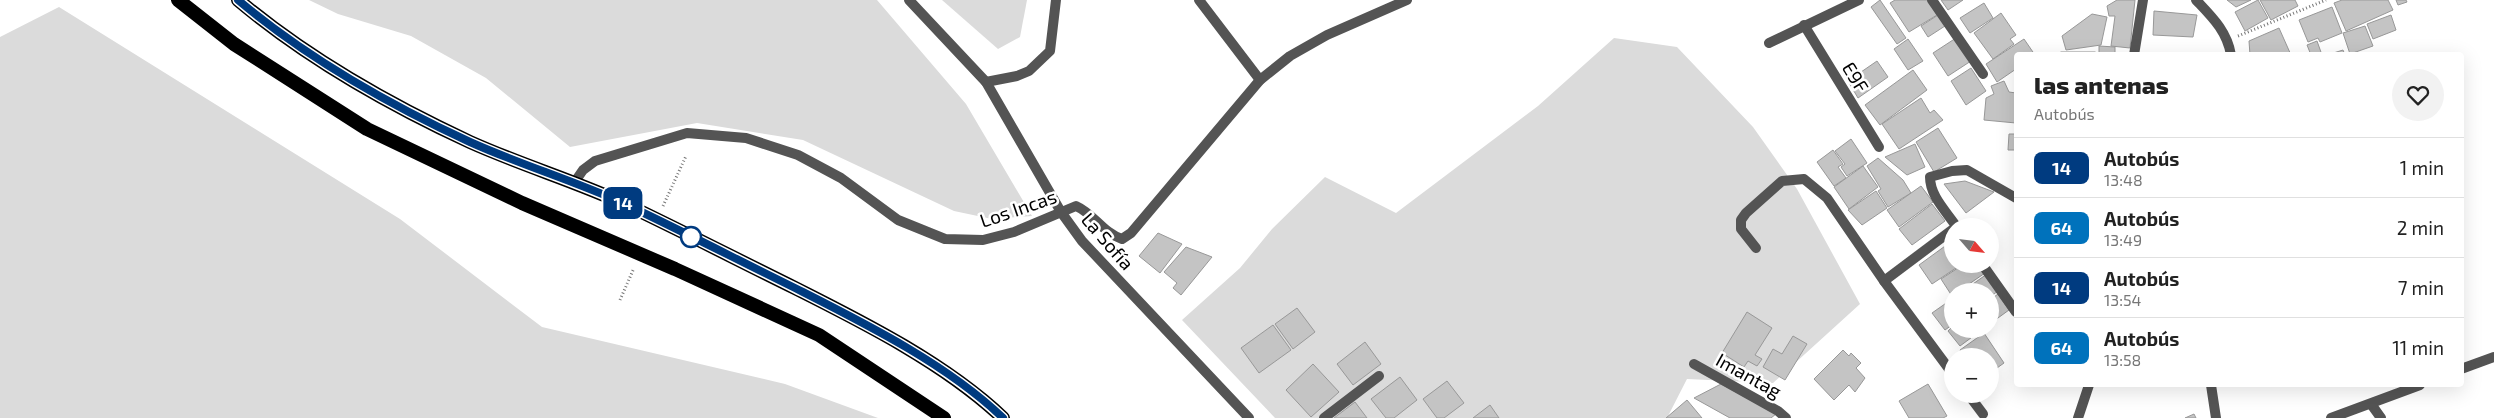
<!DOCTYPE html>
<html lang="es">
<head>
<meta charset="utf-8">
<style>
  body { margin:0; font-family:"Exo 2",sans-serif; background:#f2f2f2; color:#222; height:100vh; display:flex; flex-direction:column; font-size:19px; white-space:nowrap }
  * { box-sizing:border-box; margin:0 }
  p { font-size:16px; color:#767676 }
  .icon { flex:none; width:28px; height:28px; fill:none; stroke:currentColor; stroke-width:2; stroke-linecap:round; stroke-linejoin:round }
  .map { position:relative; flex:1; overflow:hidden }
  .side { position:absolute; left:2014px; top:52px; width:450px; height:335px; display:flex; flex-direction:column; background:#fff; border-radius:5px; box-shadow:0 5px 20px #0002 }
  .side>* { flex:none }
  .badge { padding:0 10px; border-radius:8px; font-size:18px; line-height:32px }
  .needle { width:32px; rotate:118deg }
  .tools { position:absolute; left:1944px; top:218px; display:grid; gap:10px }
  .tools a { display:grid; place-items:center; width:55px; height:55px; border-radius:50%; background:#fff; box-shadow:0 5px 20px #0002; font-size:25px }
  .map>.badge { position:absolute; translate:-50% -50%; box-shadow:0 0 0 2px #fff }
  .round { display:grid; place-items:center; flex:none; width:52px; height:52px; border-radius:26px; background:#f2f2f2 }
  .overview { display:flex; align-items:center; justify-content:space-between; height:85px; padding:0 20px }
  h1 { font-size:24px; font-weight:800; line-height:38px }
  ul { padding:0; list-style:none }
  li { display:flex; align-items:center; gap:15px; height:60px; padding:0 20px; border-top:1px solid #e0e0e0 }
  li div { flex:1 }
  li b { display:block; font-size:19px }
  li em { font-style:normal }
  li .badge { min-width:55px; font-weight:700; text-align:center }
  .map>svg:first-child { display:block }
</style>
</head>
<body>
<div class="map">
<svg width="2494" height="418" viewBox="0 0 2494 418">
  <rect width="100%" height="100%" fill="#fff"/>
  <g fill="#dbdbdb">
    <path d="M309,0h568l89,104 66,112 -40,3 -38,-8 -151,-71 -106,-17 -127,24 -84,-69 -75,-42 -73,-22z"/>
    <path d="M942,0h85l-7,37 -22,12z"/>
    <path d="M59,7l341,212 142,108 243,57 93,34h-878v-381z"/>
    <path d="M1614,38l63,9 76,80 44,62 63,115 -87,79 -86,-4 -20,39h-392l-93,-98 58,-52 32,-39 53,-52 71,36 142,-107z"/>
  </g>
  <g fill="#c4c4c4" stroke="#989898">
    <path d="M1880,0l26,38 -9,6 -26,-37z"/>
    <path d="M1895,0h33l9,15 -28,17 -19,-29z"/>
    <path d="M1941,0h22l-15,10z"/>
    <path d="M2117,0h18l-5,48 -19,-2 4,-30h-6l-2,-10z"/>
    <path d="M2227,0h24l-15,7z"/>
    <path d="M2258,0l10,18 -23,13 -10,-19z"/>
    <path d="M2260,0h35l3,6 -27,14z"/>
    <path d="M2342,0h46l5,10 -47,21 -12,-28z"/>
    <path d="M2396,0h10l1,2 -9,3z"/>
    <path d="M1984,3l9,15 -23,15 -10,-15z"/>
    <path d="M2332,7l10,26 -22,9 -2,-4 -10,4 -9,-22z"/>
    <path d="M2154,11l43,4 -4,22 -40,-2z"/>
    <path d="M2001,13l15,22 -6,4 4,5 -21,15 -19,-26z"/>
    <path d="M2092,14l15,3 -6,28 -35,5 -4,-14z"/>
    <path d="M1938,15l7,11 -17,11 -7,-11z"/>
    <path d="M2391,15l5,15 -23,9 -6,-15z"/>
    <path d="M2365,26l8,20 -23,8 -7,-21z"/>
    <path d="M2279,28l12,27h-41l-1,-14z"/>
    <path d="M1956,38l15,23 -23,15 -15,-23z"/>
    <path d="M1908,39l15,22 -15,9 -14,-21z"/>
    <path d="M2024,39l11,16h-19v14l-19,13 -11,-18z"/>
    <path d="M2317,41l5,14h-11l-4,-10z"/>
    <path d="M2099,46l16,1v7l9,1h-25z"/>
    <path d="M2343,50l2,5h-18z"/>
    <rect x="2061" y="52" width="34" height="3"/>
    <path d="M1877,61l11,16 -30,21 -10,-17z"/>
    <path d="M1971,68l15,23 -20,14 -15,-24z"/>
    <path d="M1913,70l14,20 -47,35 -15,-20z"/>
    <path d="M2004,81l5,11 7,1v30l-32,-3 2,-22 8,-4 -3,-8z"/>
    <path d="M1921,98l9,15 4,-3 9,10 -44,29 -17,-25z"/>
    <path d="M1938,128l19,30 -23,14 -18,-30z"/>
    <path d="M2009,134h7v16h-8z"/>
    <path d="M1851,139l16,24 -20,13 -6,-9 4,-3 -10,-13z"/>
    <path d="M1915,144l10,23 -18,8 -22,-18z"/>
    <path d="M1833,150l10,14 -5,3 8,11 -12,8 -17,-24z"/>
    <path d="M1878,158l25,22 8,13 -23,14 -10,-16 3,-2 -14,-23z"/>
    <path d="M1863,166l15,21 -29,22 -15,-22z"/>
    <path d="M1965,181l29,11 -28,21 -22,-29z"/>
    <path d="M1921,186l12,16 -34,25 -12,-17z"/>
    <path d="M1876,191l11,17 -25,17 -14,-15z"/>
    <path d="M1932,204l13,17 -33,24 -13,-16z"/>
    <path d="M1158,233l24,11 -22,29 -21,-17z"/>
    <path d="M1952,241v23h10l-30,20 -13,-19z"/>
    <path d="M1186,247l26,10 -31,38 -8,-7 4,-5 -13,-11z"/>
    <path d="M1964,264h15l6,9 -26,18h-7v5l-11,-17z"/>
    <path d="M1987,274l11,17 -8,6v-6h-27z"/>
    <path d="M1998,294l11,16 -18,13 -1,-23z"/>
    <path d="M1952,299v26l-7,5 -13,-17z"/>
    <path d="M1297,308l18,24 -22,17 -18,-25z"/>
    <path d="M1747,312l25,16 -17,27 7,4 -5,7 -9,-5 -4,6 -22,-14z"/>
    <path d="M1273,325l18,25 -32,23 -18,-25z"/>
    <path d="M1952,327v2h31l-23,17 -12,-15z"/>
    <path d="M1984,333l20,30 -14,10v-17h-26l-4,-6z"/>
    <path d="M1793,336l14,8 -22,36 -22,-13 10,-18 9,5z"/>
    <path d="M1365,342l16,22 -28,21 -16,-21z"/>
    <path d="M1843,350l6,6 2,-3 10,10 -5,5 9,10 -10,14 -6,-7 -15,15 -20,-21z"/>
    <path d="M1313,364l26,28 -28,25 -25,-27z"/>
    <path d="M1400,377l17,23 -23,18h-8l-15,-19z"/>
    <path d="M1447,381l17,22 -20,15h-7l-14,-19z"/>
    <path d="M1721,384l55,30 -5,4h-41l-36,-20z"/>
    <path d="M1928,384l19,32 -4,2h-34l-10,-17z"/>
    <path d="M1687,400l15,18h-36z"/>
    <path d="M1355,402l12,16h-33z"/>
    <path d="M1490,405l9,13h-26z"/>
    <path d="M2194,414l2,4h-11z"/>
  </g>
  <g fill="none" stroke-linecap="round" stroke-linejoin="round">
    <g stroke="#767676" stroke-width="3" stroke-dasharray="1 2.5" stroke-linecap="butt">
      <path d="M2238,36l88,-36"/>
      <path d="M663,206l23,-50"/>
      <path d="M620,300l14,-32"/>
    </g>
    <g stroke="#545454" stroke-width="10">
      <path d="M909,0l77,82 75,130 21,29 167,177"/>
      <path d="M1199,0l61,80"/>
      <path d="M1932,0l51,74"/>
      <path d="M2196,0c16,17 31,31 35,55"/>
      <path d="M1804,25l75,122"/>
      <path d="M1769,43l90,-43"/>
      <path d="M2134,55l9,-55"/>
      <path d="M986,82l31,-6 12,-5 21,-20 6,-51"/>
      <path d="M1956,226c-10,-15 -26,-30 -26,-49l22,-6 15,-1 49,28"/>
      <path d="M1756,248l-15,-19v-9l5,-7 36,-32 22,-2 23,19 57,83 68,92"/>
      <path d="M1982,264l34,48"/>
      <path d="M1884,281l68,-51"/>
      <path d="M1694,364l84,47 8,7"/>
      <path d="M2461,369l33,-12"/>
      <path d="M2211,385l5,33"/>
      <path d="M1968,394l15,20"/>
      <path d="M2371,404l10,14"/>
      <path d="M1324,418l55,-42"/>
      <path d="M2078,418l11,-33"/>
      <path d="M2331,418l89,-33"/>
    </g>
    <path stroke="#545454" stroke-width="10" d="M574,183l9,-13 12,-9 92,-28 59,5 52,17 43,23 57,42 47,19 38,1 31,-8 62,-26c18,8 27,27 46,33l9,-6 129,-153 30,-24 37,-21 80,-35"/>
    <g stroke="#000" stroke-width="14">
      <path d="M178,0l56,44 133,85 155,74 153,66 144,66 125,83"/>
      <path d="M238,0c69,58 150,104 232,142 51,23 105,39 155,62 57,27 113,56 170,84 70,35 151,76 208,130"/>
    </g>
  </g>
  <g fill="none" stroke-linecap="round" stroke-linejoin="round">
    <defs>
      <path id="line" d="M238,0c69,58 150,104 232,142 51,23 105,39 155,62 57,27 113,56 170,84 69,35 152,76 208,130"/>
    </defs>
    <use href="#line" stroke="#fff" stroke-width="11"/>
    <use href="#line" stroke="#003b80" stroke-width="8"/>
  </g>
  <circle fill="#fff" stroke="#003b80" stroke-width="2.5" cx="691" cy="237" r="10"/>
  <g text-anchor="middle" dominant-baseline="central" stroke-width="5" stroke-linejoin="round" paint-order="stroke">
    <g font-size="19" fill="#000" stroke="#fff">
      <text transform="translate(1856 77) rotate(58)">E9F</text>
      <text transform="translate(1018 208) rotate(-19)">Los Incas</text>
      <text transform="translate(1108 241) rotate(49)">La Sofía</text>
      <text transform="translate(1749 375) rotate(29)">Imantag</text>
    </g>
  </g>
</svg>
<div class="tools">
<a><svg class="needle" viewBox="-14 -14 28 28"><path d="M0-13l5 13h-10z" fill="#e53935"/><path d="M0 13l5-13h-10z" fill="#767676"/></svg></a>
<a>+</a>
<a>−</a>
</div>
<b class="badge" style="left:623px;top:203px;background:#003b80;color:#fff">14</b>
<section class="side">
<div class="overview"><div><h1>las antenas</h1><p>Autobús</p></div><a class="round"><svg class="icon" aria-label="heart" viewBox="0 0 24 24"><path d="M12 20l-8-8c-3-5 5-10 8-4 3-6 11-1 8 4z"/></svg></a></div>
<ul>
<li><span class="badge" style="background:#003b80;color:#fff">14</span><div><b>Autobús</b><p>13:48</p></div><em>1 min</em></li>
<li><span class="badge" style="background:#0072bc;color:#fff">64</span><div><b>Autobús</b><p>13:49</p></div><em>2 min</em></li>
<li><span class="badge" style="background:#003b80;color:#fff">14</span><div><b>Autobús</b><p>13:54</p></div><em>7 min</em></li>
<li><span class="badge" style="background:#0072bc;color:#fff">64</span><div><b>Autobús</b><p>13:58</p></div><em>11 min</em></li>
</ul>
</section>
</div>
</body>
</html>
